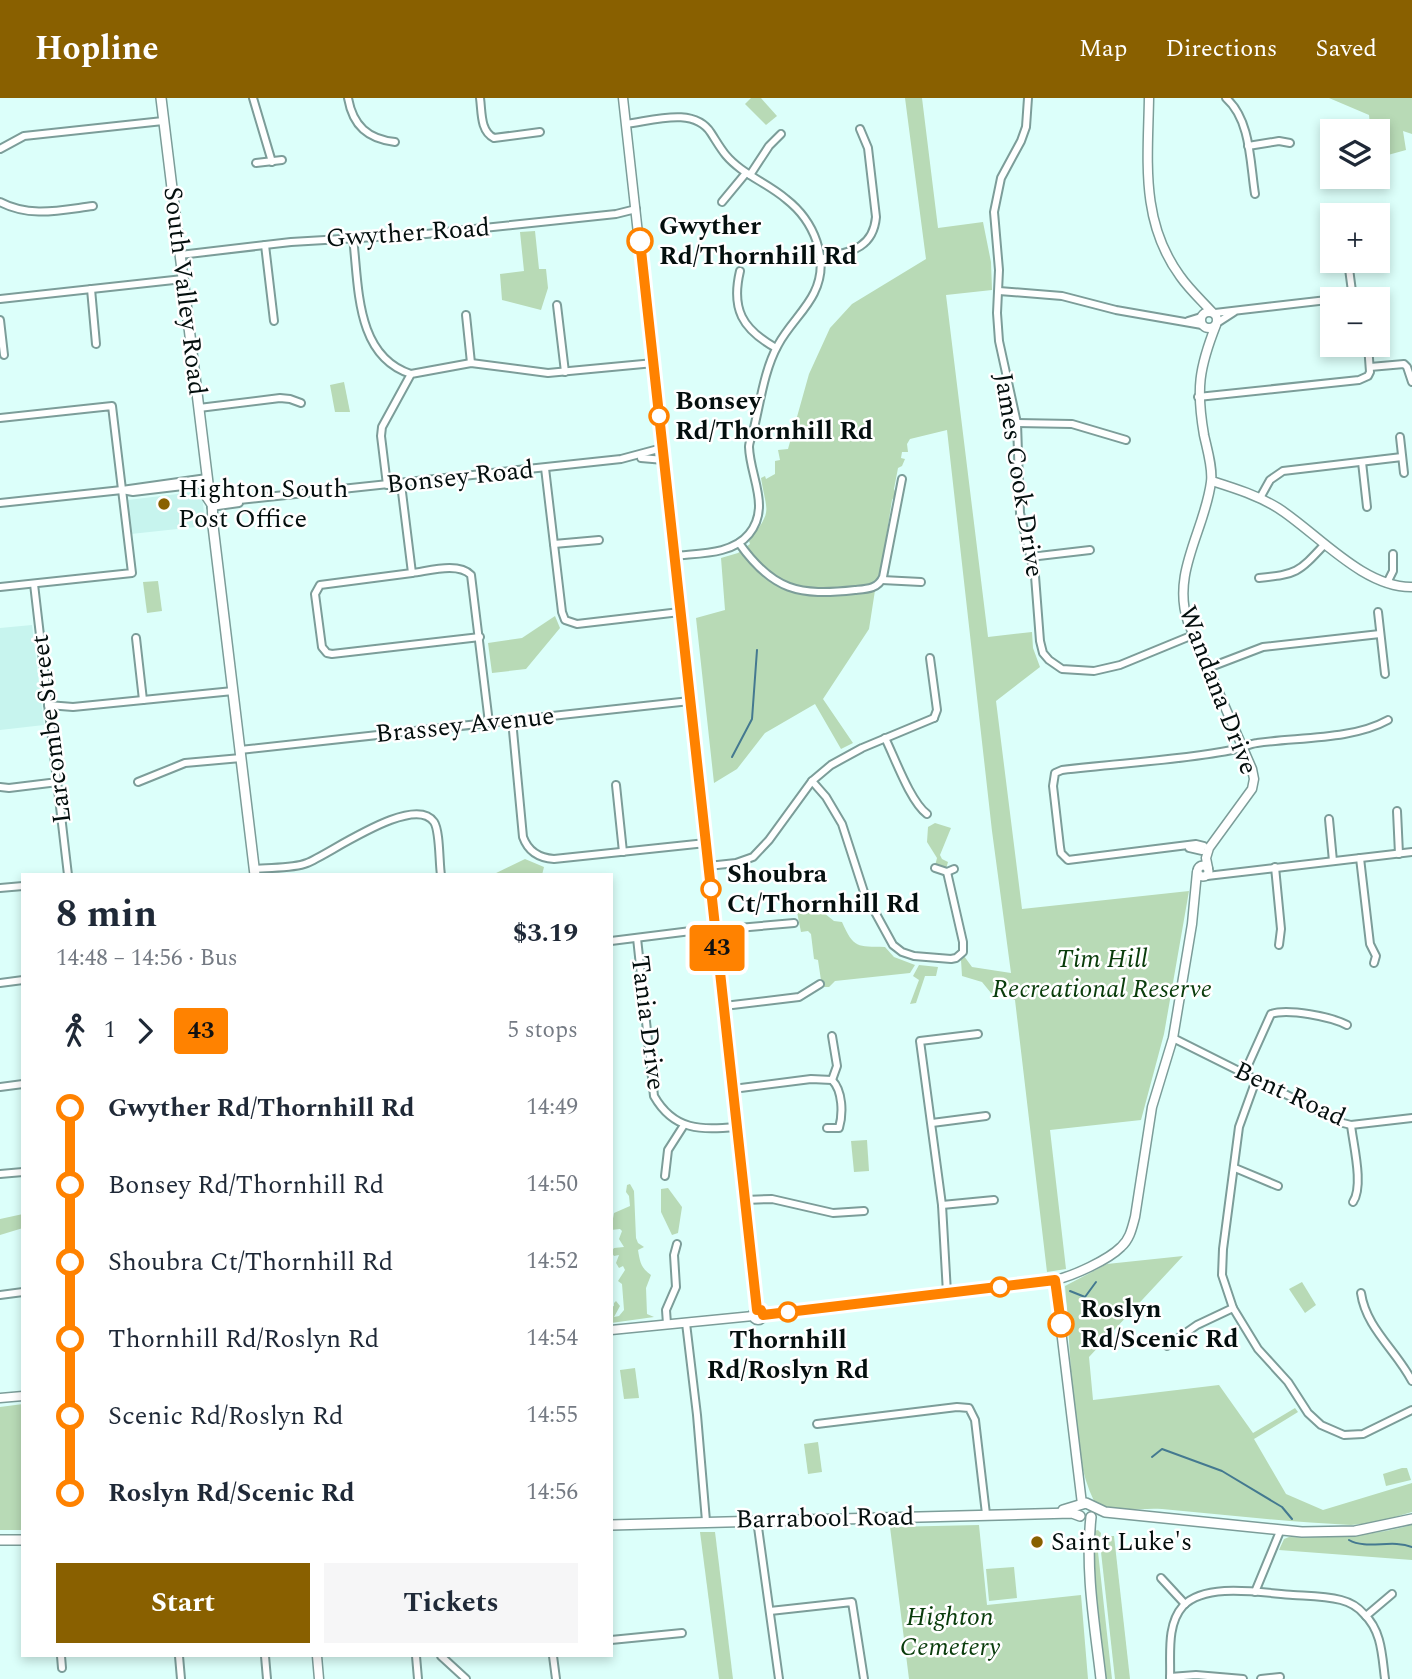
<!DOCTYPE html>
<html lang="en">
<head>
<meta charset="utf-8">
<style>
  body { margin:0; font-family:Spectral,serif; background:#f6f6f7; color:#1f2937; height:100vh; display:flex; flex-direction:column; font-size:26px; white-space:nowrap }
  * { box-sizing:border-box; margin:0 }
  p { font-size:23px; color:#747a83 }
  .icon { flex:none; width:38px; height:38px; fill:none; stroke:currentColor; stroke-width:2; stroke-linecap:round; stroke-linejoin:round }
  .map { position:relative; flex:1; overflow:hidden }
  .drawer { position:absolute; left:21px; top:775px; width:592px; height:784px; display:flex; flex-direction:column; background:#fff; border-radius:0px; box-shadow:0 4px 10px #0003 }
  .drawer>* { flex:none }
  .badge { padding:0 14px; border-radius:5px; font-size:24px; line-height:46px }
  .tools { position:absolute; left:1320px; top:21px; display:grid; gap:14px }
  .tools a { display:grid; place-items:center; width:70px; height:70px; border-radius:0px; background:#fff; box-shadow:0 4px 10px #0003; font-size:35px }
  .map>.badge { position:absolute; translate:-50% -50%; box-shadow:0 0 0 4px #fff }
  .legs { display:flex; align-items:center; gap:10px; height:77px; padding:0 35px; font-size:23px }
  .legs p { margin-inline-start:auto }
  .head { display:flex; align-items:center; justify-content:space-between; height:119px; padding:0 35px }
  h1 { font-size:38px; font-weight:700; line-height:52px }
  .action { display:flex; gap:14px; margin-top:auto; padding:14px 35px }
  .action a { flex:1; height:80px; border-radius:0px; background:#896000; color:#fff; font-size:28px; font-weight:700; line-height:80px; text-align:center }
  .action a+a { background:#f6f6f7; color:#1f2937 }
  ul { padding:0 35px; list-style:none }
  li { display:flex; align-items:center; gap:24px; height:77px; font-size:26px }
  li i { display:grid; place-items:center; width:10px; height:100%; margin:0 9px; background:currentColor }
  li i::after { content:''; width:18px; height:18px; margin:-9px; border:5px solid; border-radius:50%; background:#fff }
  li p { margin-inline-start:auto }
  li:first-child i { background:linear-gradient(#0000 50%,currentColor 0) }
  li:last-child i { background:linear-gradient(currentColor 50%,#0000 0) }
  header { display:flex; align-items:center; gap:42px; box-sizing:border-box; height:98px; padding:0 35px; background:#896000; color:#fff }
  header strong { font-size:33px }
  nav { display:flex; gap:38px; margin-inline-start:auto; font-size:24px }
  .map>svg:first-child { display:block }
</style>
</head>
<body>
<header>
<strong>Hopline</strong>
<nav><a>Map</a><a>Directions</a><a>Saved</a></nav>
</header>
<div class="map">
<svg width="1412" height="1581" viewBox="0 0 1412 1581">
  <rect width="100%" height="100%" fill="#dcfffa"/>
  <g fill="#c7f4ee">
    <path d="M202,393l3,35 -74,8 -3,-34z"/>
    <path d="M32,527l12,100 -44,5v-102z"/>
  </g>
  <g fill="#b8dab6">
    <path d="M751,0h10l16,18 -11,9 -21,-21z"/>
    <path d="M905,0h17l16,130 45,-6 8,40 1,28 -46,5 42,342 44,-5 1,16 7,19 -44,34 26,208 167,-18 -25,143 -23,86 -91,10 16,139 -19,3 -32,-272 -24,-7 -9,-11 -20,-6 -1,-16 3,-4 8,11 39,6 -19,-142 -45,-401 -37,9 -3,5 1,8h-6l-1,6 4,1 -3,7 -4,2 -4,21 2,5 -4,6 -12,78 -4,6 -7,45 -46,70 30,44 -12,6 -26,-45 -50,29 -28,36 -23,14 -18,-165 29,-8 -4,-52 17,-5 12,-9 -1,-3c24,-32 18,-26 12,-63l4,-2 1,3 9,-5v-13l5,-1 -2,-10 10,-1 21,-75 21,-46 22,-24 74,-45z"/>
    <path d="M1329,0h83v36l-9,-3 3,19 -29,8v-9l3,-2 -4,-21 -6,-1 -1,-10z"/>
    <path d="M535,133l4,38h7l2,19 -7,22 -39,-10 -2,-26 24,-3 -4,-39z"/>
    <path d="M344,284l6,30h-15l-5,-27z"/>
    <path d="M158,483l4,30 -15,2 -4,-31z"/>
    <path d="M555,518l5,12 -34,41 -34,4 -4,-30 34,-5z"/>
    <path d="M935,725l16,5 -11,27 2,4 6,3 -2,7 -11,-3 2,-8 -10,-16 1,-15z"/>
    <path d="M525,761l19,8 -2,8h-50z"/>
    <path d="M819,811l15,12 8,1c12,27 15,24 43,25l9,10 21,8 -5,8 -75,8 -6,6h-7l-4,-27 -4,-1 -3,-25 -3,-3 -7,1 -4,-20z"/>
    <path d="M919,867l19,2 -2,9h-11l-9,27 -6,1 9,-24 -6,-4z"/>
    <path d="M867,1042l2,31 -15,1 -3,-31z"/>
    <path d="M630,1086l4,7 2,47 2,5 6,4 -6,3c2,12 3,18 13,25l-5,13 1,26 7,3 -43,6v-16l3,-1v-3l2,-2 4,5 -6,11 5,-1 5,-6 -2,-26 -4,-3 7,-11 -2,-4 -4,2 -3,-5 3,-8 -5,1 -3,-4 3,-4 10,-1 -5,-8 3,-8 -2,-2 -9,1 3,-17 16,-7 -1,-10 -3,-4 1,-7z"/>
    <path d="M668,1090l14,19 -4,26 -6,2 -11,-23v-23z"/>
    <path d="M23,1116v14l-23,7v-16z"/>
    <path d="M1183,1158l-94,101 4,43 126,-15 34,48 42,-25 3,4 -44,27 32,55 37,16 89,-27v29l-38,11 -23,2c-63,-3 -126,-10 -189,-16 -22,-2 -48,6 -68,-8 -13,-27 -16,-55 -19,-85 -5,-45 -6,-87 -10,-130l42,-22z"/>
    <path d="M1302,1184l14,23 -11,8 -16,-24z"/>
    <path d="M635,1270l4,30 -15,1 -4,-29z"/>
    <path d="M23,1306v126h-23v-123z"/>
    <path d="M818,1344l4,30 -14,2 -4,-30z"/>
    <path d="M1402,1370h5l4,12 -25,6 -3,-12z"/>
    <path d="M979,1427l8,80 94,-10 7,84h-179l-19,-152z"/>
    <path d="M1412,1427v35l-133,-10 5,-11 5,-2c43,1 81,-1 123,-12z"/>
    <path d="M1098,1432l3,3 -3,19 14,127h-6l-14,-123 2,-25z"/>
    <path d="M700,1434h15l18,147h-14z"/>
    <path d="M1104,1438h10l16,143h-15l-14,-127z"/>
    <path d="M1014,1469l3,31 -28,3 -3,-32z"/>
  </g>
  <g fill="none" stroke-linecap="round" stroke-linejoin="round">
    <g stroke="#447990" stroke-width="2">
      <path d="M732,659l20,-38 5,-69"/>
      <path d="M1070,1193l15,6 11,-15"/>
      <path d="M1152,1359l10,-8 60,22 60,36 10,12"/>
      <path d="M1349,1442c17,10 43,-1 63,7"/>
    </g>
    <defs>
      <g id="minor">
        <path d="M253,0l19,64"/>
        <path d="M348,0c5,28 20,41 47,44"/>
        <path d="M480,0c2,14 0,33 14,40l46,-6"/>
        <path d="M1028,0l-2,29 -5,14 -20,37 -7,34 5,58 -2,43 2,28 18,82 3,90 15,63 5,65 3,12 6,7 13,9 32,2 26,-6 73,-30"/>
        <path d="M1226,0c25,22 24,65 29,96"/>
        <path d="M626,26c26,-3 68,-18 85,9 11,17 14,24 30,36 15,11 31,18 45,30 27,21 45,60 28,94 -8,17 -26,33 -36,52 -14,25 -18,59 -25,87 -1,4 -4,10 -4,15 1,30 22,60 0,87 -17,21 -51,19 -75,22"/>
        <path d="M1248,48l31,-5 11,2"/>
        <path d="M0,51l24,-13 139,-15"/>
        <path d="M256,65l26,-3"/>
        <path d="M750,77l19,-29 12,-12"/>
        <path d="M0,104c30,16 61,8 93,4"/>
        <path d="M722,104l24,-29"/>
        <path d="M353,140c6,48 2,118 58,136"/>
        <path d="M265,147l9,76"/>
        <path d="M180,157l111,-13 135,-8 190,-20 20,-5"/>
        <path d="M820,161c28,-7 53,-9 56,-42l-8,-69 -8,-19"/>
        <path d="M1348,163l5,38"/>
        <path d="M740,173c-9,38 2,58 36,77"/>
        <path d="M91,191l5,55"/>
        <path d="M999,193l63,5 54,14 86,15"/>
        <path d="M0,201l183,-20"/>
        <path d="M557,207l8,67"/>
        <path d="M1215,215l138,-16"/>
        <path d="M466,217l5,48"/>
        <path d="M0,222l4,35"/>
        <path d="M1188,223l13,-4"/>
        <path d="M1217,225l17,-11"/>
        <path d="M1370,269l34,-3 3,3 5,15"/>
        <path d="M1198,299l161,-17 9,-4 2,-4 -2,-27"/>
        <path d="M199,310l81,-10 10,1 11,4"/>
        <path d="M0,320l112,-12 20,167 -132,14"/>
        <path d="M1017,325l55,1 54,16"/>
        <path d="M1400,339l4,36"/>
        <path d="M641,360l23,2"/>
        <path d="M1362,364l5,45"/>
        <path d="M545,370l17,144 3,8 12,4 103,-12"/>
        <path d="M401,386l11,89 -92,12 -5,9 7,53 5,6 5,1 148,-17"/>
        <path d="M387,387l-6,-49 1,-9 29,-53 60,-11 77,10 106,-10"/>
        <path d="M122,392l11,2 75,-9"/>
        <path d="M1260,400l10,-18 13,-9 119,-14"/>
        <path d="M0,405l122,-13 85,-12"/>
        <path d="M211,405l410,-44 41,-11"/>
        <path d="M211,409l28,-4"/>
        <path d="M739,445c34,48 60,53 116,47 11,-1 23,-1 28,-13l19,-98"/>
        <path d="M554,446l45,-4"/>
        <path d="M1030,459l60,-7"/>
        <path d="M412,475c17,-2 46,-11 59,2l18,148"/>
        <path d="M1259,480c38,-4 39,-5 65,-33"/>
        <path d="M882,482l39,2"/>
        <path d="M1387,485l6,-12v-17"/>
        <path d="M34,486l34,291"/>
        <path d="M1378,514l7,62"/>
        <path d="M136,540l7,62"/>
        <path d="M930,560l7,52 -3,8"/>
        <path d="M1208,570l55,-21 117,-13"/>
        <path d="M48,607l25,2 160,-16"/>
        <path d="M512,622l11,117c5,14 16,21 31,22l152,-16"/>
        <path d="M885,640c10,20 25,63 42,76"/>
        <path d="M240,652l450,-49"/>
        <path d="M812,683l14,16 16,27 22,68 29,53 9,7 12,4 37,3 5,-1 7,-6v-10l-16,-70"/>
        <path d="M138,684l47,-19 56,-5"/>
        <path d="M616,687l7,67"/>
        <path d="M0,689l9,1 49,-6"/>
        <path d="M1397,713l2,43"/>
        <path d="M1329,721l4,42"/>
        <path d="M1204,748l-8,-2 -128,16 -7,-7 -1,-6 -7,-61 2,-13 7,-3c56,-7 114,-9 170,-20 9,-1 16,-6 25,-7 41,-6 95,-3 131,-23"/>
        <path d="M1189,750l13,3"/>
        <path d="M1360,760l10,86 6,12 -2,7"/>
        <path d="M708,768l28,-3 17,-6 16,-17 43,-59 19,-16 31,-17 72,-30"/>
        <path d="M1275,769l6,62 -2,16"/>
        <path d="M935,770l12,4 7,-3"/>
        <path d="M254,771c16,-2 38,0 53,-6 23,-9 107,-70 127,-41 6,9 5,41 7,53"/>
        <path d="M1207,778l205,-24"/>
        <path d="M0,790l23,-2"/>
        <path d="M715,832l79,-7"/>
        <path d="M637,840l17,158c20,35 47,34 83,31"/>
        <path d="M611,843l104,-13"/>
        <path d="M0,885l23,-3"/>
        <path d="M724,908l75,-9 21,-13"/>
        <path d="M832,938l5,30 -5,14"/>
        <path d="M1173,940l170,85 8,2 61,-7"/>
        <path d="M1244,976l27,-60c17,-6 61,3 76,11"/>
        <path d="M1256,982l-17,47 -16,122 -1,26 11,33 25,41 30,33 20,31 13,12 23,10 19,-1 49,-24"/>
        <path d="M0,989l23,-3"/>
        <path d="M733,991l78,-10 21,1c11,11 11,34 7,48h-12"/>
        <path d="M932,1025l54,-7"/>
        <path d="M1351,1027c2,19 13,61 2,77"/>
        <path d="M1235,1070l43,18"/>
        <path d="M0,1076l23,-2"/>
        <path d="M665,1078l3,-26 16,-25"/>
        <path d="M745,1102l27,-1 61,14 31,-2"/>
        <path d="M942,1107l52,-5"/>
        <path d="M947,1195l-5,-88 -22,-164 58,-7"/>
        <path d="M1361,1195c5,35 35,57 51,88"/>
        <path d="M0,1197l23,-3"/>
        <path d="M686,1225l11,92 9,106"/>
        <path d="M667,1226l-1,-14 10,-23 -2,-32 3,-11"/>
        <path d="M1167,1248l30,-21 36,-17"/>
        <path d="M817,1326l140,-17 12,1 6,12 11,94"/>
        <path d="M757,1422l22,159"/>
        <path d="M1161,1480l24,26"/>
        <path d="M1255,1494l26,-63"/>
        <path d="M770,1513l82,-9 12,77"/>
        <path d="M1366,1518l26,-22"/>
        <path d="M611,1542l71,-7"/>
        <path d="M61,1558l1,12"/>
        <path d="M179,1558l2,23"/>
        <path d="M265,1558l2,23"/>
        <path d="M416,1558l2,23"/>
        <path d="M441,1558l25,23"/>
        <path d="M553,1558l3,23"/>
        <path d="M1170,1579l26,-2 47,4"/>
        <path d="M1170,1581c1,-23 -4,-54 13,-73 23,-24 79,-13 110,-11 15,1 32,1 48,5 8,2 17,7 23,14 18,17 18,42 21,65"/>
        <path d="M1261,1581l19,-2"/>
      </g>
      <g id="tertiary">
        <path d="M623,0l134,1212"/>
        <path d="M1149,0c-1,63 -9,123 31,178 9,13 21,24 32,36"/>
        <circle cx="1209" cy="222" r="8"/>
        <path d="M1212,383c22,7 45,14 66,27 38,24 85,80 134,79"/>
        <circle cx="1203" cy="773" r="5.5"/>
        <path d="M1208,770l-2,-10 3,-10 43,-59 2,-10 -2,-10 -64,-147c-17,-49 17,-92 23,-140 2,-14 -4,-33 -7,-47 -8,-46 -5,-67 12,-110"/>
        <path d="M1055,1182l27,224"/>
        <circle cx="758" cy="1217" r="5"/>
        <path d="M763,1217l292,-35c18,-4 53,-20 66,-33 9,-8 11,-19 14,-30l17,-110 21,-69 19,-114 5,-52"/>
        <path d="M611,1232l142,-14"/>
        <path d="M0,1300l23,-2"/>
        <path d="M317,1558l2,23"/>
      </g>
      <g id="secondary">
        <path d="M161,0l47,385 -1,14 4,6"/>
        <path d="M212,400l1,28 42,349"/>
        <path d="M1063,1412l23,-7 19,9 197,20 53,-1 57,-12"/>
        <path d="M1091,1419c-6,54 4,109 10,162"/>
        <path d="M611,1427l461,-12 8,3"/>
        <path d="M0,1442h23"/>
      </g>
    </defs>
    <use href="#minor" stroke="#7c9d99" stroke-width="10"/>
    <use href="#tertiary" stroke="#7c9d99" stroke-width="11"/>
    <use href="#secondary" stroke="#7c9d99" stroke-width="12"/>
    <use href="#minor" stroke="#fff" stroke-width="6"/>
    <use href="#tertiary" stroke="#fff" stroke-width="8"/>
    <use href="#secondary" stroke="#fff" stroke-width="9"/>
  </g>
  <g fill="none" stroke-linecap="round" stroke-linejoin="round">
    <defs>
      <path id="line-1" d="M640,143l117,1069h4l2,5 292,-35 6,44"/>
    </defs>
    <use href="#line-1" stroke="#fff" stroke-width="16"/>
    <use href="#line-1" stroke="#ff8200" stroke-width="10"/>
  </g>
  <g fill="#fff" stroke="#ff8200" stroke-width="3.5">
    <circle cx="640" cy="143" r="12"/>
    <circle cx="659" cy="318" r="9"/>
    <circle cx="711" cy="791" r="9"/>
    <circle cx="1000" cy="1189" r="9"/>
    <circle cx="788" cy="1214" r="9"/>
    <circle cx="1061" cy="1226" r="12"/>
  </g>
  <g fill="#896000" stroke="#fff" stroke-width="2.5">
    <circle cx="164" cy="406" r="7"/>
    <circle cx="1037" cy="1444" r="7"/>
  </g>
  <g text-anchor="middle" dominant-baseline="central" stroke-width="5" stroke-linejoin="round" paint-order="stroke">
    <g font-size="26" font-weight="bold" fill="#040f0e" stroke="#fff" text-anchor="start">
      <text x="659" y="128">Gwyther<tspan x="659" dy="30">Rd/Thornhill Rd</tspan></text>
      <text x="675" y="303">Bonsey<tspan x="675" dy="30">Rd/Thornhill Rd</tspan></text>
      <text x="727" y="776">Shoubra<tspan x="727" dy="30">Ct/Thornhill Rd</tspan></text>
      <text x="1080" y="1211">Roslyn<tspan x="1080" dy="30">Rd/Scenic Rd</tspan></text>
      <text x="788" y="1242" text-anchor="middle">Thornhill<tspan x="788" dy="30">Rd/Roslyn Rd</tspan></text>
    </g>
    <g font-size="26" fill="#040f0e" stroke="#fff">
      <text transform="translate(408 135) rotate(-4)">Gwyther Road</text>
      <text transform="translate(185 193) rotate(83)">South Valley Road</text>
      <text transform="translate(1019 377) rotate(81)">James Cook Drive</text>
      <text transform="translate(460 379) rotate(-6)">Bonsey Road</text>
      <text transform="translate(1218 592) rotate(69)">Wandana Drive</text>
      <text transform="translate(465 627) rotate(-6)">Brassey Avenue</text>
      <text transform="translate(51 631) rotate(-97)">Larcombe Street</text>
      <text transform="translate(648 925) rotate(83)">Tania Drive</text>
      <text transform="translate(1290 996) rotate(25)">Bent Road</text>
      <text transform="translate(825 1420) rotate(-1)">Barrabool Road</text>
    </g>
    <g font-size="26" fill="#040f0e" stroke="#fff" text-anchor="start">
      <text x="178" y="391">Highton South<tspan x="178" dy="30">Post Office</tspan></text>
      <text x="1051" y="1444">Saint Luke's</text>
    </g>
    <g font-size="26" font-style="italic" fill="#093c0b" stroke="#fff">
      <text x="1102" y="861">Tim Hill<tspan x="1102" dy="30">Recreational Reserve</tspan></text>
      <text x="950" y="1519">Highton<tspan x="950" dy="30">Cemetery</tspan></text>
    </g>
  </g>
</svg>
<div class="tools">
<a><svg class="icon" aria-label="layers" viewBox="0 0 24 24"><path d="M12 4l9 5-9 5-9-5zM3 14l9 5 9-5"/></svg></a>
<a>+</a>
<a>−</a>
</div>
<b class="badge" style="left:717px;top:850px;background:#ff8200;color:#111">43</b>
<section class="drawer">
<div class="head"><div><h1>8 min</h1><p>14:48 – 14:56 · Bus</p></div><b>$3.19</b></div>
<div class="legs"><svg class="icon" aria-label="walk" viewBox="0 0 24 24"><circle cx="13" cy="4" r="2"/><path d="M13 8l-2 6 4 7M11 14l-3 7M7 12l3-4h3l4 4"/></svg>1<svg class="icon" aria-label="forward" viewBox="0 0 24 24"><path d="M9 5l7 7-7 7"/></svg><b class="badge" style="background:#ff8200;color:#111">43</b><p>5 stops</p></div>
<ul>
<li><i style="color:#ff8200"></i><b>Gwyther Rd/Thornhill Rd</b><p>14:49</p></li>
<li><i style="color:#ff8200"></i><span>Bonsey Rd/Thornhill Rd</span><p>14:50</p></li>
<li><i style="color:#ff8200"></i><span>Shoubra Ct/Thornhill Rd</span><p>14:52</p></li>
<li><i style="color:#ff8200"></i><span>Thornhill Rd/Roslyn Rd</span><p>14:54</p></li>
<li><i style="color:#ff8200"></i><span>Scenic Rd/Roslyn Rd</span><p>14:55</p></li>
<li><i style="color:#ff8200"></i><b>Roslyn Rd/Scenic Rd</b><p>14:56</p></li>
</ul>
<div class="action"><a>Start</a><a>Tickets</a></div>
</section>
</div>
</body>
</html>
